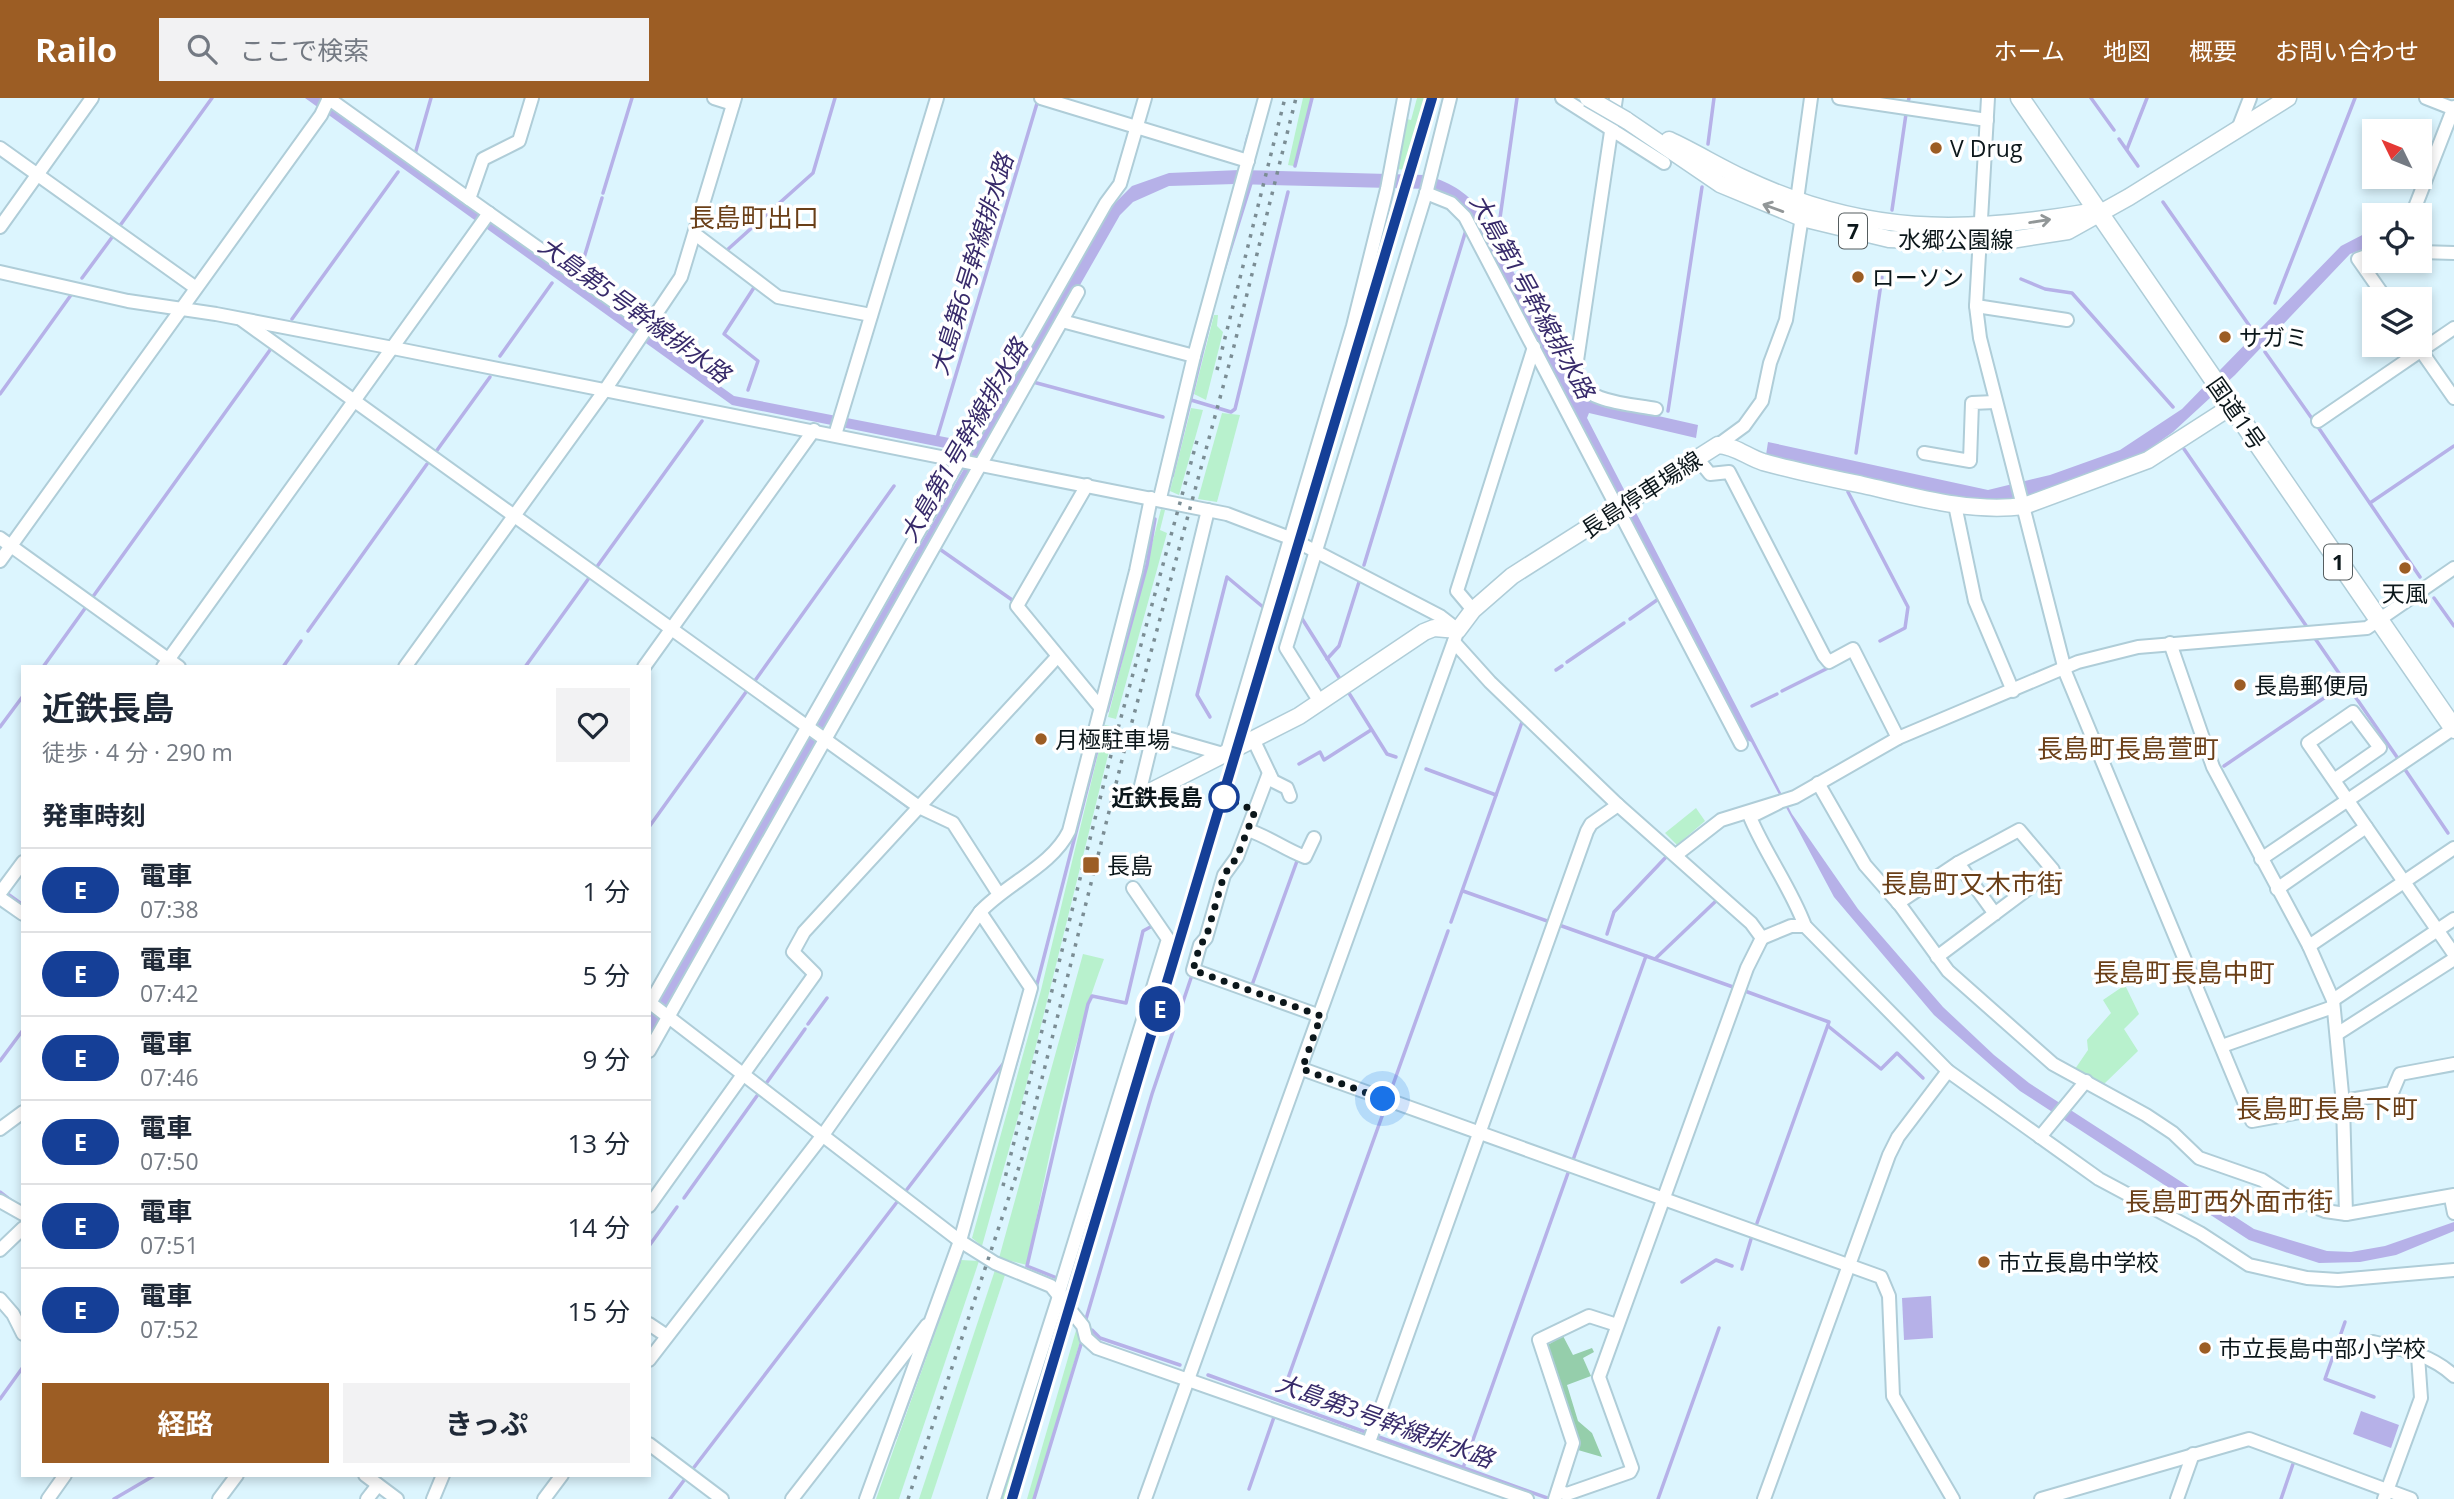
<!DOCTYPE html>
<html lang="ja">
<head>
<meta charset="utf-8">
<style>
  body { margin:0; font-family:"Open Sans","Noto Sans JP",sans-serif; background:#f2f2f3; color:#1f2937; height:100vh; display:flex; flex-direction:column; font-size:26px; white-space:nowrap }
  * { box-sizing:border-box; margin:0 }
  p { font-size:23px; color:#747a83 }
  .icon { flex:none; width:38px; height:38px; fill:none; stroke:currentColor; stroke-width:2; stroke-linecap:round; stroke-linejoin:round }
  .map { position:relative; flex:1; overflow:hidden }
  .details { position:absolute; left:21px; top:567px; width:630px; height:812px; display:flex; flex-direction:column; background:#fff; border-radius:0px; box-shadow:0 4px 10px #0003 }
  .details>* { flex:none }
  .badge { padding:0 14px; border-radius:23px; font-size:24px; line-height:46px }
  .needle { width:46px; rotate:313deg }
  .buttons { position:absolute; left:2362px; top:21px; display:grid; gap:14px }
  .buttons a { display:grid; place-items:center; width:70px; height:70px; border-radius:0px; background:#fff; box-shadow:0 4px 10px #0003; font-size:35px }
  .you { position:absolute; width:35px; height:35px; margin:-18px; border:5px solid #fff; border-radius:50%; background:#1a73e8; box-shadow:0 0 0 10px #1a73e833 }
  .map>.badge { position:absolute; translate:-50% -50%; box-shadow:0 0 0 4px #fff }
  h2 { padding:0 21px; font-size:26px; line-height:63px }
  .round { display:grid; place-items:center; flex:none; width:74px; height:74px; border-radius:0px; background:#f2f2f3 }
  .overview { display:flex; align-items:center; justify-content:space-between; height:119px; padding:0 21px }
  h1 { font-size:33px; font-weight:700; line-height:52px }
  .action { display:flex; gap:14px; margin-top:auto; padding:14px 21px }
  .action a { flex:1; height:80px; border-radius:0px; background:#9c5d24; color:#fff; font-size:28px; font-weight:700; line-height:80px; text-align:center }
  .action a+a { background:#f2f2f3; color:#1f2937 }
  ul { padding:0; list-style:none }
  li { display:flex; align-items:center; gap:21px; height:84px; padding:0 21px; border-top:2px solid #e0e1e3 }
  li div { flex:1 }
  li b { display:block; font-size:26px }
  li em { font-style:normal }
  li .badge { min-width:77px; font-weight:700; text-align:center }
  header { display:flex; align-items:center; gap:42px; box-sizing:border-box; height:98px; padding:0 35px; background:#9c5d24; color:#fff }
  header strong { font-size:33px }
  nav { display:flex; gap:38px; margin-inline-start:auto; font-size:24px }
  .search { width:490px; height:63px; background:#f2f2f3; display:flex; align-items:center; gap:18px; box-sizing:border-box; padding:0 24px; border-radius:0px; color:#747a83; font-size:26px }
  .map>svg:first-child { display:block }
</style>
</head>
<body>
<header>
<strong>Railo</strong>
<div class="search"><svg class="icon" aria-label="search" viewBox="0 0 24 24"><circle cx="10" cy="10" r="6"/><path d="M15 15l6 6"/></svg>ここで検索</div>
<nav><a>ホーム</a><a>地図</a><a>概要</a><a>お問い合わせ</a></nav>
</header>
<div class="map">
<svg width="2454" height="1401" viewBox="0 0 2454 1401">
  <rect width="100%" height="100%" fill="#dcf5fe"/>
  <g fill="#b8f1cd">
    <path d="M1303,0h8l-17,68 -6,-1z"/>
    <path d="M1417,0h11l-19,72 -15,-1 9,-51 8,2z"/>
    <path d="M1214,217h4l-1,11 6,6 -17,68 -12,-6z"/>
    <path d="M1191,310l12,2 -24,85 -9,-4z"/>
    <path d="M1222,315l18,2 -23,87 -19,-3z"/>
    <path d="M1161,411l4,1 -5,20 7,3 -51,186 -8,-2z"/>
    <path d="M1105,627l10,2 -95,383 -38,136 -10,-8 69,-248z"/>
    <path d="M1696,710l9,13 -28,24 -12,-12z"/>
    <path d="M1174,842h1l-103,356 -8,-8z"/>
    <path d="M1083,856l21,5c-37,98 -56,203 -77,306l-28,-7z"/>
    <path d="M2125,887l14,29 -15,15 14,22 -34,33 -29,-15 13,-19 -1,-10 24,-27 -8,-13z"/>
    <path d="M961,1162l18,1 -80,238h-23z"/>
    <path d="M995,1172l10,5 -74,224h-12z"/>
    <path d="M1061,1206l6,8 -59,187h-10z"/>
    <path d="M1077,1229l5,8 -48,164h-7z"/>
  </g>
  <path fill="#95ceab" d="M1563,1238l10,19 19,-7 2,4 -11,6 8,18 -24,9 11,36 14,12 10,24 -24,-7 -32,-104z"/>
  <g fill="#b6b1e8">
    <path d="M305,0h15l414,298 241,47 133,-233 24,-24 37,-13 71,-3 184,5c24,6 42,16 57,36l95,178 16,12 106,24 -2,13 -107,-25 -2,5 205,396 66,95 85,98 51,48 35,28 225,146 73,22 24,1 34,-6 69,-24v9l-58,24 -36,7 -41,1 -34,-11 -36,-12 -229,-149 -86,-76 -100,-118 -83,-155 -6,-3 -278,-527 -37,-23 -195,-5 -66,2 -36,16 -13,13 -471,824v-22l316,-550 5,-14 -238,-48z"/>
    <path d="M2368,134l7,1v12l-25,9 -115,121 -62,57 -28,20 -94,37 -47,13 -48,-4 -190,-43 2,-13 220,48 62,-15 70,-25 62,-41 159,-163z"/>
    <path d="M1931,1198l2,42 -29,2 -2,-42z"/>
    <path d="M2361,1313l38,14 -8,23 -38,-14z"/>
  </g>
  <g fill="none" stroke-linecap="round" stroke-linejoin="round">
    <g stroke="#b6b1e8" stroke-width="3.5">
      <path d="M2091,0l23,32"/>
      <path d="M1908,4l1,-4"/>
      <path d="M2119,41l19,27"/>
      <path d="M1246,46l2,-8"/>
      <path d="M1708,46l6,-46"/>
      <path d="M2127,51l20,-51"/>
      <path d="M415,56l16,-56"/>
      <path d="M1295,68l17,-68"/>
      <path d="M603,95l29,-95"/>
      <path d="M2163,104l88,126"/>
      <path d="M1892,112l14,-96"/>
      <path d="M119,129l93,-129"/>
      <path d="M1498,134l19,-134"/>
      <path d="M726,153l87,-78 22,-75"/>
      <path d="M580,173l22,-73"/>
      <path d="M1223,175l29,-93"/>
      <path d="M82,180l31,-42"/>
      <path d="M2021,181l24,10 27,4 101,114"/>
      <path d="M2275,205l80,-205"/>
      <path d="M292,221l106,-147"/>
      <path d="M2265,254l48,68"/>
      <path d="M500,258l52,-73"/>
      <path d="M1033,284l130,35"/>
      <path d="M748,292l10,-29 -34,-27 31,-48"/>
      <path d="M0,296l71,-99"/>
      <path d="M1191,302l40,12 4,-3 53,-217"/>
      <path d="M1668,313l34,-224"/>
      <path d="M2318,329l102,150"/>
      <path d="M937,340l101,-338"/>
      <path d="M2184,351l123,178"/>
      <path d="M435,355l55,-76"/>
      <path d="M1856,355l26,-176"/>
      <path d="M1172,378l39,-160"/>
      <path d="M1848,394l60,115 -3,21 -25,13"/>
      <path d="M2370,405l84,-57"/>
      <path d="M941,452l74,52"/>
      <path d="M1364,467l102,-335"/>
      <path d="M596,470l106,-147"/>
      <path d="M92,500l178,-248"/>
      <path d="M2434,500l20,28"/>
      <path d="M1301,519l39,62"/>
      <path d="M1630,521l27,-19"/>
      <path d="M308,533l119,-167"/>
      <path d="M2314,539l85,123"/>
      <path d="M1327,561l12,-13 20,-64"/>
      <path d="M1567,564l57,-39"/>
      <path d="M43,569l43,-60"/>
      <path d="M283,569l18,-26"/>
      <path d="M525,569l64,-89"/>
      <path d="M1556,572l6,-4"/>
      <path d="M754,584l140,-196"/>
      <path d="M1347,592l40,64 9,3"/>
      <path d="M1782,593l48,-24"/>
      <path d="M1752,608l25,-12"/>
      <path d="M1107,613l40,-146 8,-46"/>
      <path d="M1210,619l-13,-22 30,-118 36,30"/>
      <path d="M0,629l23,-31"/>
      <path d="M1299,666l21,-12 4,8 47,-30"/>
      <path d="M2224,668l122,-83"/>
      <path d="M2404,670l44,65"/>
      <path d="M1426,671l70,26"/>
      <path d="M884,691l27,20"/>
      <path d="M649,729l97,-135"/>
      <path d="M1463,793l87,31"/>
      <path d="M5,794l18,13"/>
      <path d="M1451,824l71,-200"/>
      <path d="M1559,827l174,62"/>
      <path d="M1607,836l7,-22 53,-56"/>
      <path d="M1655,861l62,-59"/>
      <path d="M1252,887l45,-124"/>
      <path d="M1036,890l67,-261"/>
      <path d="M1745,893l84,31 -72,201"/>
      <path d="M808,926l19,-26"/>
      <path d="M1828,928l53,43 16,-16 26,25"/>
      <path d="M0,963l23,-31"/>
      <path d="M765,987l40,-56"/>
      <path d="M1390,995l58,-162"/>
      <path d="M1002,1015l21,-74"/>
      <path d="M1573,1062l73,-204"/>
      <path d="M0,1094l13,10"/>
      <path d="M905,1094l101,-132"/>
      <path d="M684,1100l75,-105"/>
      <path d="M649,1148l28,-39"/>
      <path d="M1742,1171l9,-30"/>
      <path d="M1057,1180l-30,-12 61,-262 4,-8 34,7 17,-72 11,-6"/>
      <path d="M1682,1184l34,-22 16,6"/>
      <path d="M1086,1221l66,-225 40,-119"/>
      <path d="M2345,1224l-20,57 49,18"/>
      <path d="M1092,1232l8,8 80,27"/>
      <path d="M1208,1277l342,124"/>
      <path d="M1283,1294l102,-284"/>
      <path d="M0,1301l23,-32"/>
      <path d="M895,1340l64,-176"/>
      <path d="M1463,1370l105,-295"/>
      <path d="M692,1372l205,-268"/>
      <path d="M1249,1391l25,-72"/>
      <path d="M114,1401l41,-24"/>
      <path d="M670,1401l15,-20"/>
      <path d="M1034,1401l48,-158"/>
      <path d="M1658,1401l61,-171"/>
      <path d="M2281,1401l12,-35"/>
    </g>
    <defs>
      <g id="minor">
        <path d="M328,0l141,101"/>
        <path d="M532,0l-13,43 -36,18 -14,40 178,126"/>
        <path d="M714,0l19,6"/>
        <path d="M1041,0l207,63"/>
        <path d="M1562,0l102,65"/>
        <path d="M1616,0l-41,276c7,29 56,30 81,35"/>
        <path d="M1839,0l148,22"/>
        <path d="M1988,0l-12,208 4,32 86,336 186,447 91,-17"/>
        <path d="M2426,0l28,11"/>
        <path d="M2238,31l12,-31"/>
        <path d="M0,50l196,140"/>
        <path d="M1426,95l25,10 14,14 276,527"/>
        <path d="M1797,102l14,-102"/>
        <path d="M2412,117l42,-108"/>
        <path d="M0,129l92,-129"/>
        <path d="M695,136l83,63 93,18"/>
        <path d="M2420,154l34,1"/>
        <path d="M2375,155l-17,6 28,40"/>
        <path d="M0,174l128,29 88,13 177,34 834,166 63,24 150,78 18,14 -313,869"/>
        <path d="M1976,208l91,14"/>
        <path d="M242,222l677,487 34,16 45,70"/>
        <path d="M1062,223l132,35"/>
        <path d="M2417,247l37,53"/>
        <path d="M2318,323l136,-93"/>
        <path d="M835,337l102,-337"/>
        <path d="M1718,347l26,-19 18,-25 8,-38 16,-43 17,-110"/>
        <path d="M1924,355l46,8 2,-58 23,-1"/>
        <path d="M1697,360l13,16 19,-2 95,184 5,6 24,-13 45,89"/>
        <path d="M1087,387l-70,121 83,101"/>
        <path d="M1160,400l34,-142 71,-258"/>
        <path d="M1955,407l20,96 38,90"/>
        <path d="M0,440l179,129"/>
        <path d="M0,463l321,-446 8,-17"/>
        <path d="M1473,512l-16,-19 77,-244"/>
        <path d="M1454,544l36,40 128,123 133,118 11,15 29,-12h14"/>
        <path d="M2170,545l43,124 96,179 24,54 10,104 3,110"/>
        <path d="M163,569l326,-454"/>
        <path d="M405,569l200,-277 76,-113 54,-179"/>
        <path d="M644,569l170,-237"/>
        <path d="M1320,604l-34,-54 141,-458 23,-92"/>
        <path d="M1153,636l70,20"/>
        <path d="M1254,643l19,40 14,7 3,8"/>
        <path d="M1227,654l126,-426 34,-137 17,-91"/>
        <path d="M1269,675l-32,84 -13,18 -18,63 -6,7 -7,25 127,46"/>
        <path d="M2334,682l46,-32 -27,-36 -45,31 146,211"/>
        <path d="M1818,685l47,82 35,40 48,66 105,93 93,51 27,18 26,25 63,22 23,15 40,16 21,3 108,-19"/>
        <path d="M1138,700l70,-288"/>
        <path d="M1778,705l-28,14c16,38 41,71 55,109l143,145 151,108 101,54 49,32 58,13 31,2 116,-10"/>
        <path d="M1248,732c21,7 36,19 57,27l9,-19"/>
        <path d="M1676,757l45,-35 74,-23 103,-59 180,-76 60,-15 229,-19 87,-60"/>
        <path d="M2261,761l193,-131"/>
        <path d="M2277,791l89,-62"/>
        <path d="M0,795l23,-31"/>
        <path d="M0,800l23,16"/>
        <path d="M1898,805l60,-40"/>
        <path d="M2309,848l145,-98"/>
        <path d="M1937,859l116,-87 -34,-40 -61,33 37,51"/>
        <path d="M2333,902l121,-81"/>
        <path d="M649,904l311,239 35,22 56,23 32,40 3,12 11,10 430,151"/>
        <path d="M649,907l457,-802 14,-19 25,-86"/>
        <path d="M2337,936l117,-75"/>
        <path d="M2222,948l111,-39"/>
        <path d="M649,953l429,-759"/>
        <path d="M1302,971l579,208 8,19 4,100 60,103"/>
        <path d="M2343,1003l49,-8 8,-19 54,-10"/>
        <path d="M0,1031l23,-17"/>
        <path d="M2040,1039l46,-56"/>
        <path d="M2451,1100l3,15"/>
        <path d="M0,1103l23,13"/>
        <path d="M649,1108l166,-232 -22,-22 11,-20 253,-275"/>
        <path d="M0,1152l23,-22"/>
        <path d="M1059,1194l109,-353 -35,-51"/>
        <path d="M0,1201l13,15 10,20"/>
        <path d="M649,1226l18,12"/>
        <path d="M2373,1244c30,7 59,13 81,34"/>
        <path d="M649,1262l174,-225 157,-223c27,-29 72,-46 89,-81l67,-260 15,-73"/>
        <path d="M1369,1344l218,-611 4,-7 27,-19"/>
        <path d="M649,1346l73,55"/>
        <path d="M365,1377l32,24"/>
        <path d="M1558,1393l9,3 63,-22 2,-4 -33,-91 148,-409 15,-30"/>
        <path d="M48,1401l17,-24"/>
        <path d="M219,1401l18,-24"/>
        <path d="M367,1401l11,-14"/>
        <path d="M433,1401l10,-24"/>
        <path d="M544,1401l18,-24"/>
        <path d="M792,1401l135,-174"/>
        <path d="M866,1401l94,-258 71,-253 -51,-76"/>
        <path d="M994,1401l66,-206"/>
        <path d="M1555,1401l18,-56 -34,-103 50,-24 28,9"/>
        <path d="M1764,1401l125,-344 9,-18 50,-66"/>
        <path d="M2041,1401l208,-60 162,60"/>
        <path d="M2177,1401l16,-45"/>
        <path d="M2384,1401l37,-101 -3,-42"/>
      </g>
      <g id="major">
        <path d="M1626,22l94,64 82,34 87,21 103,4 76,-12 61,-34 159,-99"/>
        <path d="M1669,42c26,12 50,27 76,39 119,56 218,55 345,33"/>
        <path d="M1138,700l161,-82 125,-84 10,-4 24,2 15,-20 39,-34 206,-131c18,1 29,12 45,17 33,9 67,16 100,23 53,12 107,28 161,21l124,-46 84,-54"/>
      </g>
      <path id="highway" d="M2020,0l434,631"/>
    </defs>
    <use href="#minor" stroke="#afcdd8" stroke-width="16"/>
    <use href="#major" stroke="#afcdd8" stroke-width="19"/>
    <use href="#highway" stroke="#afcdd8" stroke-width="21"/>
    <use href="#minor" stroke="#fff" stroke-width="12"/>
    <use href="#major" stroke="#fff" stroke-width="16"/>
    <use href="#highway" stroke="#fff" stroke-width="18"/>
    <g stroke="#7b8d94" stroke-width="3.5" stroke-dasharray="3.5 7" stroke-linecap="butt">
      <path d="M1217,272l68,-272"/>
      <path d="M1003,1088l111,-443 84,-306"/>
      <path d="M908,1401l114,-341 104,-414 107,-394 63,-252"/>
      <path d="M1012,1401l420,-1401"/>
    </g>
    <defs>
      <path id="major-bridge" d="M1588,0l38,22"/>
    </defs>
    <use href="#major-bridge" stroke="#afcdd8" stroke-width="19" stroke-linecap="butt"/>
    <use href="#major-bridge" stroke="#fff" stroke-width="16"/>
  </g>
  <defs><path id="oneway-shaft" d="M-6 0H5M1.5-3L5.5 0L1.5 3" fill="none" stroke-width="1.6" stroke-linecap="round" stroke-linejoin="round" transform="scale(1.75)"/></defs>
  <g stroke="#929798">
    <use href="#oneway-shaft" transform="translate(1773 110) rotate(-160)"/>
    <use href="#oneway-shaft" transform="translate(2040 123) rotate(-9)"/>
  </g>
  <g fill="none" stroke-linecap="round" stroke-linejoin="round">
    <defs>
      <path id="line" d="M1012,1401l420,-1401"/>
    </defs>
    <use href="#line" stroke="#fff" stroke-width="16"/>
    <use href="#line" stroke="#153f97" stroke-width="10"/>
    <path stroke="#0c171b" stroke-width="7" stroke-dasharray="0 12.6" d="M1224,699l31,14 -18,46 -13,18 -18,63 -6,7 -7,25 128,46 -19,53 81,30"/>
  </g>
  <g fill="#9c5d24" stroke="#fff" stroke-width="2.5">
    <circle cx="1936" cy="50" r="7"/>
    <circle cx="1858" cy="179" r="7"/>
    <circle cx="2225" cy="239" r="7"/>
    <circle cx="2405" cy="470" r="7"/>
    <circle cx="2240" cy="587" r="7"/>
    <circle cx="1041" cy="641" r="7"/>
    <rect x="1082" y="758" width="18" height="18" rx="3.5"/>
    <circle cx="1984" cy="1164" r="7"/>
    <circle cx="2205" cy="1250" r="7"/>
  </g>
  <circle fill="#fff" stroke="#153f97" stroke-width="3.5" cx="1224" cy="699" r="14"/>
  <g text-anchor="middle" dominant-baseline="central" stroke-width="7" stroke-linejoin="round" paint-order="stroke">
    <g fill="#fff" stroke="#555d5f" stroke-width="2">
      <rect x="1839" y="115.5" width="28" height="35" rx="5"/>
      <rect x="2324" y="446.5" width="28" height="35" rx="5"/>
    </g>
    <g font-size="21" font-weight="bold" fill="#0c171b">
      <text x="1853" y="133">7</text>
      <text x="2338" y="464">1</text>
    </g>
    <g font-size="23" fill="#0c171b" stroke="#fff" text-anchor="start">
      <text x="1950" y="50">V Drug</text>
      <text x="1872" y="179">ローソン</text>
      <text x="2239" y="239">サガミ</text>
      <text x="2405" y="495" text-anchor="middle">天風</text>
      <text x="2254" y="587">長島郵便局</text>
      <text x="1055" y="641">月極駐車場</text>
      <text x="1107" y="767">長島</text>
      <text x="1998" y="1164">市立長島中学校</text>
      <text x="2219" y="1250">市立長島中部小学校</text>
    </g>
    <g font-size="23" fill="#0c171b" stroke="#fff">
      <text x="1956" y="141">水郷公園線</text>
      <text transform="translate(2237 315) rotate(55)">国道1号</text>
      <text transform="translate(1641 396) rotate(-33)">長島停車場線</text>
    </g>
    <g font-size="23" font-weight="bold" fill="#0c171b" stroke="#fff" text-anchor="end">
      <text x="1203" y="699">近鉄長島</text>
    </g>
    <g font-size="24" font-style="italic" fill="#372a6a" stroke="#fff">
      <text transform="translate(971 166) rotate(-73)">大島第6号幹線排水路</text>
      <text transform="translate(1533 198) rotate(61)">大島第1号幹線排水路</text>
      <text transform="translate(635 211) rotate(36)">大島第5号幹線排水路</text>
      <text transform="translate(963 342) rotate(-60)">大島第1号幹線排水路</text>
      <text transform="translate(1385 1322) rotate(20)">大島第3号幹線排水路</text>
    </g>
    <g font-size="26" fill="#6a3f18" stroke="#fff">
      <text x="754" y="119">長島町出口</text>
      <text x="2128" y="650">長島町長島萱町</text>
      <text x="1972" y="785">長島町又木市街</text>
      <text x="2184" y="874">長島町長島中町</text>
      <text x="2327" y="1010">長島町長島下町</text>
      <text x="2229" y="1103">長島町西外面市街</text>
    </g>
  </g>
</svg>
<div class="buttons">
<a><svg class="needle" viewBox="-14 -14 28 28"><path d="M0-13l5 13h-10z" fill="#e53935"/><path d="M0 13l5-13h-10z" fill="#747a83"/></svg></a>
<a><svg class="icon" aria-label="locate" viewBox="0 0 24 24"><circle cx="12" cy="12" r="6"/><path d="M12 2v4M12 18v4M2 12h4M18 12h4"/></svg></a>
<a><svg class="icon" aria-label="layers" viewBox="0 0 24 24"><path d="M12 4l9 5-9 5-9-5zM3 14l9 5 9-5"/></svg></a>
</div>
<div class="you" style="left:1383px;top:1001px"></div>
<b class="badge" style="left:1160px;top:911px;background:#153f97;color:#fff">E</b>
<section class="details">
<div class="overview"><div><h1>近鉄長島</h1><p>徒歩 · 4 分 · 290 m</p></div><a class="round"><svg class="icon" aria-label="heart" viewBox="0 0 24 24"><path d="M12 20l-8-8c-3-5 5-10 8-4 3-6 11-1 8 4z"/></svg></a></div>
<h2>発車時刻</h2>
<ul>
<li><span class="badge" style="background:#153f97;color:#fff">E</span><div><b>電車</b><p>07:38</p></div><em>1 分</em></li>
<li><span class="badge" style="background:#153f97;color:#fff">E</span><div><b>電車</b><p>07:42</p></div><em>5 分</em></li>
<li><span class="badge" style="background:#153f97;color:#fff">E</span><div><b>電車</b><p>07:46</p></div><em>9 分</em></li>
<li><span class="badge" style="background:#153f97;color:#fff">E</span><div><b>電車</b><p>07:50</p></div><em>13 分</em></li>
<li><span class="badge" style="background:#153f97;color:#fff">E</span><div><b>電車</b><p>07:51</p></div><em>14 分</em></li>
<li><span class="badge" style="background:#153f97;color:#fff">E</span><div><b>電車</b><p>07:52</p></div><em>15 分</em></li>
</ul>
<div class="action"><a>経路</a><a>きっぷ</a></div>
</section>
</div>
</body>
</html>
